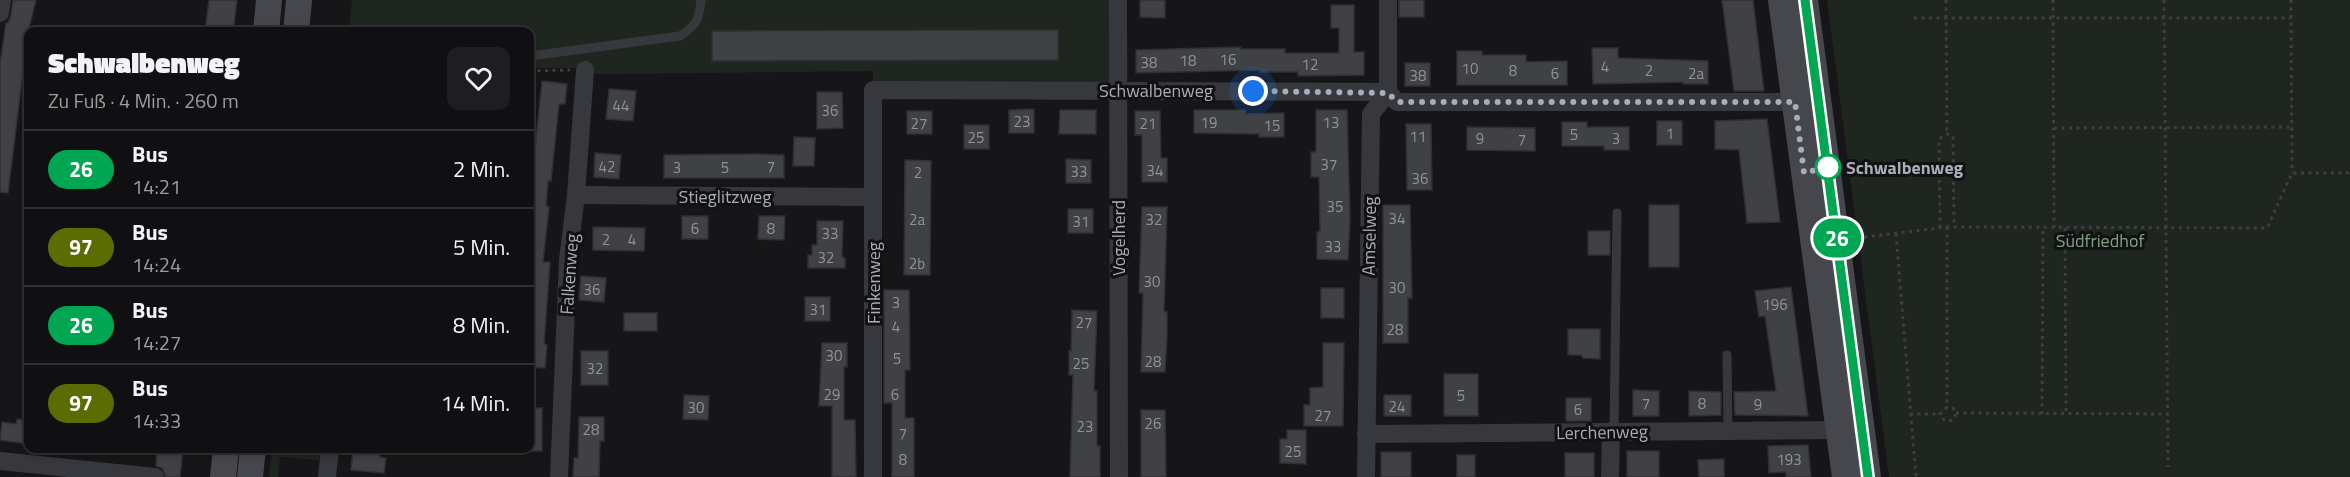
<!DOCTYPE html>
<html lang="de">
<head>
<meta charset="utf-8">
<style>
  body { margin:0; font-family:"Titillium Web",sans-serif; background:#1e1e20; color:#f1f3f6; height:100vh; display:flex; flex-direction:column; font-size:22px; white-space:nowrap }
  * { box-sizing:border-box; margin:0 }
  p { font-size:20px; color:#9c9d9f }
  .icon { flex:none; width:33px; height:33px; fill:none; stroke:currentColor; stroke-width:2; stroke-linecap:round; stroke-linejoin:round }
  .map { position:relative; flex:1; overflow:hidden }
  .details { position:absolute; left:24px; top:27px; width:510px; height:426px; display:flex; flex-direction:column; background:#101012; border-radius:12px; box-shadow:0 3px 9px #0003,0 0 0 2px #303032 }
  .details>* { flex:none }
  .badge { padding:0 12px; border-radius:20px; font-size:21px; line-height:39px }
  .you { position:absolute; width:30px; height:30px; margin:-15px; border:4px solid #fff; border-radius:50%; background:#1a73e8; box-shadow:0 0 0 9px #1a73e833 }
  .map>.badge { position:absolute; translate:-50% -50%; box-shadow:0 0 0 3px #fff }
  .round { display:grid; place-items:center; flex:none; width:63px; height:63px; border-radius:12px; background:#1e1e20 }
  .overview { display:flex; align-items:center; justify-content:space-between; height:102px; padding:0 24px }
  h1 { font-size:28px; font-weight:800; line-height:45px }
  ul { padding:0; list-style:none }
  li { display:flex; align-items:center; gap:18px; height:78px; padding:0 24px; border-top:2px solid #303032 }
  li div { flex:1 }
  li b { display:block; font-size:22px }
  li em { font-style:normal }
  li .badge { min-width:66px; font-weight:700; text-align:center }
  .map>svg:first-child { display:block }
</style>
</head>
<body>
<div class="map">
<svg width="2350" height="477" viewBox="0 0 2350 477">
  <rect width="100%" height="100%" fill="#161618"/>
  <g fill="#1e261f">
    <path d="M352,0h766v90h-245v-19l-277,3 -11,-6h-55v-36h-181z"/>
    <path d="M1827,0h523v477h-461z"/>
    <path d="M297,449l23,2 -1,9 -39,-3 -2,20h-9l3,-28z"/>
  </g>
  <g fill="#404145" stroke="#303034" stroke-width="1.5">
    <path d="M13,0h23l-8,32 -20,161 -8,-1v-128l6,-41h2l3,-8z"/>
    <path d="M209,0h28l-4,32h-28z"/>
    <path d="M1140,0h25v18l-25,-1z"/>
    <rect x="1399" y="0" width="25" height="17"/>
    <path d="M1722,0h31l11,91h-30z"/>
    <path d="M1331,5h23v47h10v23l-66,1v-4h-38v-2l-124,3v-23l105,-3v2h44v4h54v-25h-8z"/>
    <path d="M1058,30v30l-346,1v-30z"/>
    <path d="M1592,48h26v10l90,3v23h-25v-2l-90,2z"/>
    <path d="M1457,51h25v4h44v7l41,-1v24h-110z"/>
    <rect x="1405" y="63" width="25" height="23"/>
    <path d="M542,81l25,3 -2,20h-6l-8,77h-3l-2,24 3,2 -6,55h7l-6,82 3,1 -2,23 -15,-1v-171z"/>
    <path d="M609,89l27,2 -3,30 -27,-2z"/>
    <path d="M817,92h25l1,36 -26,1z"/>
    <path d="M1034,109v24h-25v-23z"/>
    <path d="M1060,110h36v24h-37z"/>
    <path d="M1194,110h51v4l39,-1v24h-25v-3l-65,-1z"/>
    <path d="M1316,110h31l3,108 -2,42 -31,-1v-27h3l-1,-55h-8v-25h5z"/>
    <rect x="907" y="111" width="25" height="23"/>
    <path d="M1135,111h25l1,47h6v24h-25v-47h-7z"/>
    <path d="M1767,119l13,103 -33,1 -8,-73 -24,-1v-28z"/>
    <rect x="1657" y="121" width="25" height="24"/>
    <path d="M1562,122h25v5h42v23h-25v-4h-42z"/>
    <path d="M1406,124h25l1,66h-25z"/>
    <rect x="964" y="125" width="25" height="24"/>
    <path d="M1467,127l68,1v23l-68,-1z"/>
    <path d="M794,137l21,1 -1,28h-21z"/>
    <path d="M595,153l26,2 -2,24 -25,-2z"/>
    <path d="M758,154l26,1v23h-120v-23z"/>
    <path d="M1066,159l25,1v23h-25z"/>
    <path d="M905,160l26,1 -1,114h-26z"/>
    <path d="M1383,205h27l2,93h-4v45h-25z"/>
    <rect x="1649" y="205" width="30" height="62"/>
    <path d="M1142,207h25l-3,105h3v24l-2,36h-24l2,-79h-4z"/>
    <rect x="1068" y="209" width="25" height="24"/>
    <rect x="682" y="216" width="26" height="23"/>
    <path d="M759,216h26l-1,24 -26,-1z"/>
    <path d="M817,221h26l-1,35 3,3v9h-37v-13h4v-10h5z"/>
    <path d="M593,227l52,1 -1,23 -51,-1z"/>
    <rect x="1588" y="231" width="22" height="24"/>
    <path d="M581,276l25,2 -2,24 -25,-2z"/>
    <path d="M1791,287l17,129 -73,-1 -1,-23 42,-1 -11,-75 -6,1 -4,-26z"/>
    <rect x="1321" y="288" width="23" height="30"/>
    <path d="M884,290h25l1,80h-5v48h9v59h-22v-74h-8z"/>
    <rect x="805" y="297" width="25" height="24"/>
    <path d="M1072,310l25,1 -3,80h3v55h3v31h-30l3,-102h-4v-24h2z"/>
    <rect x="624" y="313" width="33" height="18"/>
    <path d="M1568,329h32v30l-17,-1 -2,-3h-13z"/>
    <path d="M822,343h25v24h-3v53h11l1,57h-24v-71h-13z"/>
    <path d="M1323,343h21l-1,83h-39v-21h6v-17l13,-1z"/>
    <rect x="581" y="351" width="27" height="34"/>
    <rect x="1444" y="374" width="34" height="42"/>
    <path d="M1633,390l26,1v25h-26z"/>
    <path d="M1689,391l32,1v23l-32,1z"/>
    <path d="M684,395l25,1 -1,24 -25,-1z"/>
    <rect x="1384" y="395" width="27" height="21"/>
    <rect x="1566" y="398" width="25" height="23"/>
    <rect x="530" y="408" width="12" height="43"/>
    <path d="M1141,410h24l1,67h-25z"/>
    <path d="M579,417h25v24h-4l-1,36h-26l1,-19h4z"/>
    <path d="M17,419l11,1v24l-28,-4 2,-18 14,2z"/>
    <path d="M1287,430h19v34l-26,-1v-24h7z"/>
    <path d="M1808,445l3,32h-25v-5l-17,1 -1,-27z"/>
    <path d="M157,448h26l-3,29h-14l-4,-9 -6,-2z"/>
    <path d="M353,448h27v9l6,1 -2,15 -33,-3z"/>
    <rect x="1627" y="451" width="32" height="26"/>
    <rect x="1381" y="452" width="30" height="25"/>
    <rect x="1565" y="453" width="29" height="24"/>
    <rect x="1457" y="455" width="18" height="22"/>
    <path d="M1724,459v18h-25l-1,-17z"/>
  </g>
  <g fill="none" stroke-linecap="round" stroke-linejoin="round">
    <g stroke="#3d3f44" stroke-width="3" stroke-dasharray="3 4.5" stroke-linecap="butt">
      <path d="M1946,0l1,134"/>
      <path d="M2053,0l1,227"/>
      <path d="M2164,0l4,467"/>
      <path d="M2291,0l1,173"/>
      <path d="M1914,18h377"/>
      <path d="M530,71l40,-1"/>
      <path d="M2054,128l238,-1"/>
      <path d="M1947,227v180l-7,7 4,6 5,1 5,-2 2,-6 -3,-5 -6,-1"/>
      <path d="M1940,228l-1,-89 8,-5 6,3 1,90"/>
      <path d="M2065,228l1,186"/>
      <path d="M1896,234l20,243"/>
      <path d="M1857,238l90,-11 320,1 25,-55h58"/>
      <path d="M1956,413l211,1"/>
      <path d="M1910,414h30"/>
      <path d="M2042,414l1,-187"/>
    </g>
    <g stroke="#37383d" stroke-width="9">
      <path d="M530,56l150,-20c17,-11 19,-16 21,-36"/>
      <path d="M1727,355l1,76"/>
      <path d="M1614,431l3,-218"/>
    </g>
    <g stroke="#37383d" stroke-width="18">
      <path d="M1118,0l1,477"/>
      <path d="M0,13l2,-13"/>
      <path d="M576,195l297,2"/>
      <path d="M1366,434l472,-4"/>
      <path d="M0,461l155,16"/>
      <path d="M327,477l3,-29"/>
      <path d="M559,477l9,-217 8,-65 9,-125"/>
      <path d="M873,477v-387l515,2 9,10h398"/>
      <path d="M1366,477l5,-363 17,-22v-92"/>
      <path d="M1610,477l1,-46"/>
    </g>
    <g stroke="#45474d" stroke-width="26">
      <path d="M1781,0l64,477"/>
      <path d="M1805,0l63,477"/>
      <path d="M266,32l3,-32"/>
      <path d="M296,32l3,-32"/>
      <path d="M223,477l3,-29"/>
      <path d="M250,477l3,-29"/>
    </g>
    <path stroke="#4a4c52" stroke-width="1.5" d="M1798,0l62,477"/>
  </g>
  <g fill="none" stroke-linecap="round" stroke-linejoin="round">
    <defs>
      <path id="line" d="M1805,0l63,477"/>
    </defs>
    <use href="#line" stroke="#fff" stroke-width="14"/>
    <use href="#line" stroke="#00a651" stroke-width="9"/>
    <path stroke="#a8adb8" stroke-width="6" stroke-dasharray="0 10.8" d="M1253,91l135,2 9,9h398l9,71 24,-6"/>
  </g>
  <circle fill="#fff" stroke="#00a651" stroke-width="3" cx="1828" cy="167" r="12"/>
  <g text-anchor="middle" dominant-baseline="central" stroke-width="6" stroke-linejoin="round" paint-order="stroke">
    <g font-size="15" fill="#8e929b">
      <text x="1228" y="59">16</text>
      <text x="1188" y="60">18</text>
      <text x="1149" y="62">38</text>
      <text x="1310" y="64">12</text>
      <text x="1605" y="66">4</text>
      <text x="1470" y="68">10</text>
      <text x="1513" y="70">8</text>
      <text x="1649" y="70">2</text>
      <text x="1555" y="73">6</text>
      <text x="1696" y="73">2a</text>
      <text x="1418" y="75">38</text>
      <text x="621" y="105">44</text>
      <text x="830" y="110">36</text>
      <text x="1022" y="121">23</text>
      <text x="1209" y="122">19</text>
      <text x="1331" y="122">13</text>
      <text x="919" y="123">27</text>
      <text x="1148" y="123">21</text>
      <text x="1272" y="125">15</text>
      <text x="1670" y="133">1</text>
      <text x="1574" y="134">5</text>
      <text x="1418" y="136">11</text>
      <text x="976" y="137">25</text>
      <text x="1480" y="138">9</text>
      <text x="1616" y="138">3</text>
      <text x="1522" y="139">7</text>
      <text x="1329" y="164">37</text>
      <text x="607" y="166">42</text>
      <text x="771" y="166">7</text>
      <text x="677" y="167">3</text>
      <text x="725" y="167">5</text>
      <text x="1155" y="170">34</text>
      <text x="1079" y="171">33</text>
      <text x="918" y="172">2</text>
      <text x="1420" y="178">36</text>
      <text x="1335" y="206">35</text>
      <text x="1397" y="218">34</text>
      <text x="917" y="219">2a</text>
      <text x="1154" y="219">32</text>
      <text x="1081" y="221">31</text>
      <text x="695" y="228">6</text>
      <text x="771" y="228">8</text>
      <text x="830" y="233">33</text>
      <text x="606" y="239">2</text>
      <text x="632" y="239">4</text>
      <text x="1333" y="246">33</text>
      <text x="826" y="257">32</text>
      <text x="917" y="263">2b</text>
      <text x="1152" y="281">30</text>
      <text x="1397" y="287">30</text>
      <text x="592" y="289">36</text>
      <text x="896" y="302">3</text>
      <text x="1775" y="304">196</text>
      <text x="818" y="309">31</text>
      <text x="1084" y="322">27</text>
      <text x="896" y="326">4</text>
      <text x="1395" y="329">28</text>
      <text x="834" y="355">30</text>
      <text x="897" y="358">5</text>
      <text x="1153" y="361">28</text>
      <text x="1081" y="363">25</text>
      <text x="595" y="368">32</text>
      <text x="832" y="394">29</text>
      <text x="895" y="394">6</text>
      <text x="1461" y="395">5</text>
      <text x="1646" y="403">7</text>
      <text x="1702" y="403">8</text>
      <text x="1758" y="404">9</text>
      <text x="1397" y="406">24</text>
      <text x="696" y="407">30</text>
      <text x="1578" y="409">6</text>
      <text x="1323" y="415">27</text>
      <text x="1153" y="423">26</text>
      <text x="1085" y="426">23</text>
      <text x="591" y="429">28</text>
      <text x="903" y="433">7</text>
      <text x="1293" y="451">25</text>
      <text x="903" y="459">8</text>
      <text x="1789" y="459">193</text>
    </g>
    <g font-size="18" fill="#a8adb8" stroke="#111113">
      <text x="1156" y="90">Schwalbenweg</text>
      <text x="725" y="196">Stieglitzweg</text>
      <text transform="translate(1369 236) rotate(-89)">Amselweg</text>
      <text transform="translate(1118 238) rotate(-90)">Vogelherd</text>
      <text transform="translate(569 274) rotate(-86)">Falkenweg</text>
      <text transform="translate(873 283) rotate(-90)">Finkenweg</text>
      <text transform="translate(1602 432) rotate(-1)">Lerchenweg</text>
    </g>
    <g font-size="18" font-weight="bold" fill="#a8adb8" stroke="#111113" text-anchor="start">
      <text x="1846" y="167">Schwalbenweg</text>
    </g>
    <g font-size="18" fill="#7fa381" stroke="#111113">
      <text x="2100" y="240">Südfriedhof</text>
    </g>
  </g>
</svg>
<div class="you" style="left:1253px;top:91px"></div>
<b class="badge" style="left:1837px;top:238px;background:#00a651;color:#fff">26</b>
<section class="details">
<div class="overview"><div><h1>Schwalbenweg</h1><p>Zu Fuß · 4 Min. · 260 m</p></div><a class="round"><svg class="icon" aria-label="heart" viewBox="0 0 24 24"><path d="M12 20l-8-8c-3-5 5-10 8-4 3-6 11-1 8 4z"/></svg></a></div>
<ul>
<li><span class="badge" style="background:#00a651;color:#fff">26</span><div><b>Bus</b><p>14:21</p></div><em>2 Min.</em></li>
<li><span class="badge" style="background:#5a6c02;color:#fff">97</span><div><b>Bus</b><p>14:24</p></div><em>5 Min.</em></li>
<li><span class="badge" style="background:#00a651;color:#fff">26</span><div><b>Bus</b><p>14:27</p></div><em>8 Min.</em></li>
<li><span class="badge" style="background:#5a6c02;color:#fff">97</span><div><b>Bus</b><p>14:33</p></div><em>14 Min.</em></li>
</ul>
</section>
</div>
</body>
</html>
